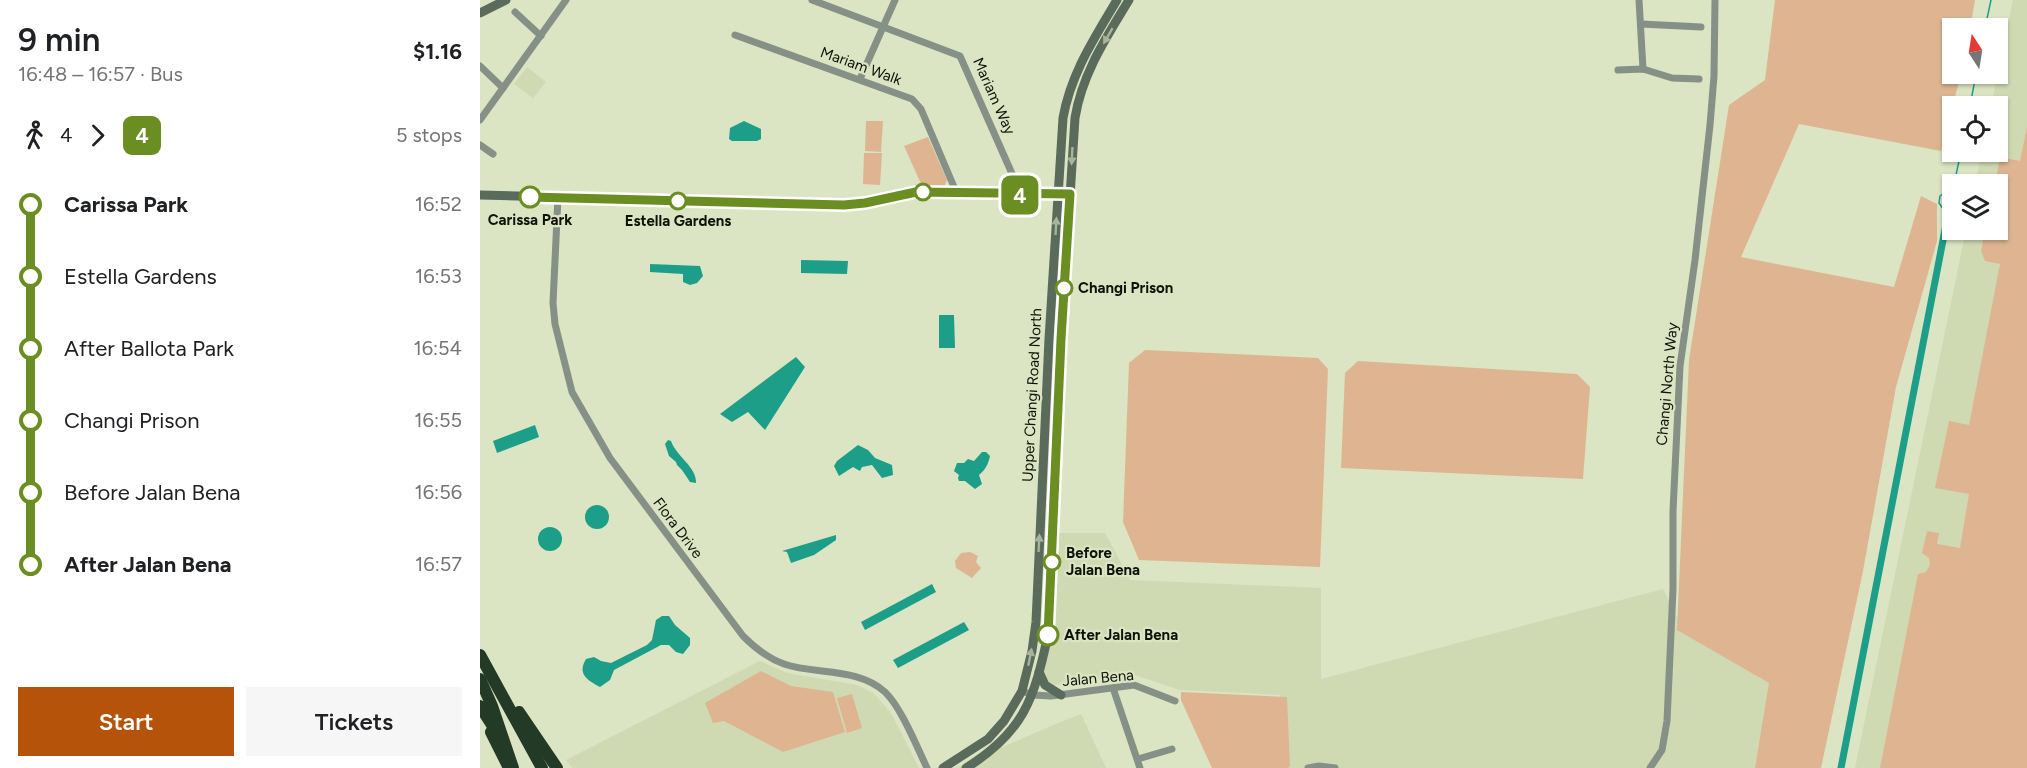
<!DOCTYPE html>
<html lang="en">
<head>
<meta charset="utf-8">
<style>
  body { margin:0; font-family:Figtree,sans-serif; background:#f6f6f6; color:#202124; height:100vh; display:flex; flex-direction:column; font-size:22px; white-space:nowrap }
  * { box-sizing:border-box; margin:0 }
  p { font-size:20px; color:#757577 }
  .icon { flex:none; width:33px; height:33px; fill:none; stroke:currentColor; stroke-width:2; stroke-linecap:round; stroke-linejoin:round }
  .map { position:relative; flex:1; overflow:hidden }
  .sheet { display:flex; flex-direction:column; background:#fff; width:480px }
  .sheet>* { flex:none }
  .badge { padding:0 12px; border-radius:9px; font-size:21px; line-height:39px }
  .needle { width:39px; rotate:348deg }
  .tools { position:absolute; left:1462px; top:18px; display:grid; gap:12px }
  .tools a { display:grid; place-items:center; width:66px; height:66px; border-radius:0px; background:#fff; box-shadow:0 2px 4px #0004; font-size:30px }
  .map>.badge { position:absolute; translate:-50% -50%; box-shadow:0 0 0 3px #fff }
  .legs { display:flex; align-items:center; gap:9px; height:66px; padding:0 18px; font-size:20px }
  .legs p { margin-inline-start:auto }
  .head { display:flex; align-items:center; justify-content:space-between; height:102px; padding:0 18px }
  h1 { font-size:33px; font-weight:600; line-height:45px }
  .cta { display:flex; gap:12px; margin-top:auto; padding:12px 18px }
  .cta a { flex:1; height:69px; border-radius:0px; background:#b45309; color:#fff; font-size:24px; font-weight:600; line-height:69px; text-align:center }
  .cta a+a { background:#f6f6f6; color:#202124 }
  ul { padding:0 18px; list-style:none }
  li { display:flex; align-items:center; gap:21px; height:72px; font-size:22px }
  li i { display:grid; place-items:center; width:9px; height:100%; margin:0 8px; background:currentColor }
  li i::after { content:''; width:15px; height:15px; margin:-8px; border:4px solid; border-radius:50%; background:#fff }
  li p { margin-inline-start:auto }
  li:first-child i { background:linear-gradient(#0000 50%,currentColor 0) }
  li:last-child i { background:linear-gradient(currentColor 50%,#0000 0) }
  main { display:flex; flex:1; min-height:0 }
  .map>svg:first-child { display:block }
</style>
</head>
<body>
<main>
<section class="sheet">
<div class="head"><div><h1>9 min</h1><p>16:48 – 16:57 · Bus</p></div><b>$1.16</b></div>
<div class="legs"><svg class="icon" aria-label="walk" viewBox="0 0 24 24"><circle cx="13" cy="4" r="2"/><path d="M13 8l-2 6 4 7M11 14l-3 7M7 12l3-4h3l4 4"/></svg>4<svg class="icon" aria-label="forward" viewBox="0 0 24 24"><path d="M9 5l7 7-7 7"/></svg><b class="badge" style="background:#6b8e23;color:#fff">4</b><p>5 stops</p></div>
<ul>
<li><i style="color:#6b8e23"></i><b>Carissa Park</b><p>16:52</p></li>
<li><i style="color:#6b8e23"></i><span>Estella Gardens</span><p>16:53</p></li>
<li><i style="color:#6b8e23"></i><span>After Ballota Park</span><p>16:54</p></li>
<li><i style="color:#6b8e23"></i><span>Changi Prison</span><p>16:55</p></li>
<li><i style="color:#6b8e23"></i><span>Before Jalan Bena</span><p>16:56</p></li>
<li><i style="color:#6b8e23"></i><b>After Jalan Bena</b><p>16:57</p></li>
</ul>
<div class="cta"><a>Start</a><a>Tickets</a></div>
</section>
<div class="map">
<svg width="1547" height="768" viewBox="0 0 1547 768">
  <rect width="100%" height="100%" fill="#dbe4c3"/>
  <g fill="#cfdab2">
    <path d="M1533,0h14v768h-172l111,-538h32v-46h-23l7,-32h16v-46h-7z"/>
    <path d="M47,67l19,15 -13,16 -19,-14z"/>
    <path d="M578,533h47l25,47 191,8v91l342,-90 19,38 93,54 -16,87h-475l-4,-73 -100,-5 -51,-17 -87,14z"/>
    <path d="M280,661l27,12 70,12 16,8 18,20 28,55h-347l-6,-8z"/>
    <path d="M601,714l25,54h-151l96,-42z"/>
  </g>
  <g fill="#deb590">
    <path d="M1295,0h200l-5,28h-17v46h8l-20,77 -142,-27 -58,133 153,30 27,-91 16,8v37l-41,146 -33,184 -42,197h-66l14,-85 -92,-53 12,-270 40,-255 36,-25z"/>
    <path d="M386,121h17l-2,31 -16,-1z"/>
    <path d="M1547,127v641h-147l38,-194 8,-2 4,-7 -1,-7 -7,-5 5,-22 12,2 -2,11 23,4 9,-54 -34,-6 14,-67 20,4 31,-161 -15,-3 -4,-10 4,-21h13v-46h-3l5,-27 20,4z"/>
    <path d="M448,137l19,43 -3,7 -22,-1 -18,-40z"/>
    <path d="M384,153h18l-2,32 -17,-1z"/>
    <path d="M665,350l173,8 10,11 -8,198 -181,-7 -16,-38 6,-159z"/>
    <path d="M878,361l219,13 13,13 -7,92 -242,-11 4,-95z"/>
    <path d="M490,552l8,4 -2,6 5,6 -9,10 -16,-10 -1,-7 6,-8z"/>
    <path d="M281,671l30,15 42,6 12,40 -62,20 -59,-31 -11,2 -8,-20z"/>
    <path d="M701,692l106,5 3,69 -2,2h-76l-31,-68z"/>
    <path d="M372,694l10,34 -15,5 -10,-35z"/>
  </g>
  <g fill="#1d9e88">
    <path d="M264,121l17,8v10l-4,2h-25l-3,-2 1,-11z"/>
    <path d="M321,260l47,1 -1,13 -46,-1z"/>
    <path d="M170,264l50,2 3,10 -6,7 -7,2 -7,-3v-8l-33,-2z"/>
    <path d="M459,315h15l1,33h-16z"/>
    <path d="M316,357l9,10 -40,63 -17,-18 -16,10 -12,-8z"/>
    <path d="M55,425l4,12 -42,16 -4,-12z"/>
    <path d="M188,440l3,1c5,15 26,26 25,42l-6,-1 -8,-12 -5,-5 -1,-3 -7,-6 -4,-12z"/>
    <path d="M378,445l10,5 7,8 17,7 1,10 -11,3 -10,-13 -10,2 -2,4 -7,-4 -14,9 -5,-10 3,-5z"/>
    <path d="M502,452h4l4,4c-2,9 -5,14 -11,19l3,9 -7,5 -10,-8h-6l-1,-3 1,-3 -5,-4 3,-8h7l4,-4 6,2z"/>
    <circle cx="117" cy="517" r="12"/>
    <circle cx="70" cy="539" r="12"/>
    <path d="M356,535v5l-22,15 -23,8 -4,-11 -5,-1z"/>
    <path d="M452,584l4,8 -71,38 -4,-8z"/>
    <path d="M182,616h7l6,9 15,13v7l-7,9 -7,-2 -7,-7h-8l-47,25 -4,10 -10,7c-13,-7 -23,-13 -14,-28l8,-2 7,4 10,2 36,-18 5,-5 4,-20z"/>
    <path d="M484,622l5,8 -71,38 -5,-8z"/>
  </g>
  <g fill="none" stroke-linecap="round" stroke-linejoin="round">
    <g stroke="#1d9e88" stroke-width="1.5">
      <path d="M1505,28l6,-28"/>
      <path d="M1490,106l6,-32"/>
      <path d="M1474,184l7,-32"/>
      <path d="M1468,216l-9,-13 1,-7 13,-10"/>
    </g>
    <path stroke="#1d9e88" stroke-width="7" d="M1361,768l109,-564"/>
    <g stroke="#859186" stroke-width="7">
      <path d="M332,0l148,56 61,138"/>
      <path d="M1159,0l4,69"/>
      <path d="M35,12l26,24"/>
      <path d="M1161,24l60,3"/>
      <path d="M255,35l177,64 9,10 36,85"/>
      <path d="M0,66l23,22"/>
      <path d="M1138,70l25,-1 29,9 27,1"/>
      <path d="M380,79l35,-79"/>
      <path d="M0,120l86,-120"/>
      <path d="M0,145l13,9"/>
      <path d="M78,197l-5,106 2,21 17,68 38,66 133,178c12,12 24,22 41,28 32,11 74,3 101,28 16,15 32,55 42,76"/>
      <path d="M633,688l27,80"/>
      <path d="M542,691l11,4 18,1 83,-11 41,16"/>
      <path d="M658,759l34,-10"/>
      <path d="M828,768l11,-2 16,2"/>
      <path d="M1170,768l12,-18 5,-29 6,-132v-78l7,-145 15,-106 15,-135 4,-49 1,-76"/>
    </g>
    <g stroke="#5a6b5c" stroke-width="9">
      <path d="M0,13l26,-13"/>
      <path d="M0,195l364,10 21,-2 51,-11 146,2"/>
      <path d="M559,672l6,13 16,10"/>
      <path d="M463,768l45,-29 16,-18 18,-30 10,-40 4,-29 13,-283 14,-221c8,-45 31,-79 54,-118"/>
      <path d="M486,768c58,-36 68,-69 82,-133l13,-296 14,-221c7,-44 31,-80 54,-118"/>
    </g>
    <g stroke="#233a27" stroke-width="12">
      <path d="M0,655l62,113"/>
      <path d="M0,706l21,33"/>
      <path d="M39,712l38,56"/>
      <path d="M11,732l18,36"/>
    </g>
    <path stroke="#233a27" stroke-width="12" d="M0,679l12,27 21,62"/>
  </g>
  <defs><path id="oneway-solid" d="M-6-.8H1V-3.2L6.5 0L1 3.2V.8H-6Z" transform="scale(1.5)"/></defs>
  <g fill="#a7b49a">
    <use href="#oneway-solid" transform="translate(628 36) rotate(120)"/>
    <use href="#oneway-solid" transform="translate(592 156) rotate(93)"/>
    <use href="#oneway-solid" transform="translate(576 226) rotate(-87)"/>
    <use href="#oneway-solid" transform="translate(559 543) rotate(-87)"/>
    <use href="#oneway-solid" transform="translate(550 657) rotate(-79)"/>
  </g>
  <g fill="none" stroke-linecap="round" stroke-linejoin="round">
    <defs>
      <path id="line-1" d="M50,197l314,8 21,-2 51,-11 154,2 -9,145 -13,296"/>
    </defs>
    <use href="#line-1" stroke="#fff" stroke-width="14"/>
    <use href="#line-1" stroke="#6b8e23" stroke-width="9"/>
  </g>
  <g fill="#fff" stroke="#6b8e23" stroke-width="3">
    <circle cx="443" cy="192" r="8"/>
    <circle cx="50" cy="197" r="10"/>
    <circle cx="198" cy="201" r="8"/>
    <circle cx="584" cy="288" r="8"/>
    <circle cx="572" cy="562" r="8"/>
    <circle cx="568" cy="635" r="10"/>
  </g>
  <g text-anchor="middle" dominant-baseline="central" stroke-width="4.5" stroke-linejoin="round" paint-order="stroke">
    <g font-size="15" fill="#0f1207" stroke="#dbe4c3">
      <text transform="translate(381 66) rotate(20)">Mariam Walk</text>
      <text transform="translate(514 96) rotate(66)">Mariam Way</text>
      <text transform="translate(1187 384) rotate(-85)">Changi North Way</text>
      <text transform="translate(552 395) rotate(-87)">Upper Changi Road North</text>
      <text transform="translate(198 528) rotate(53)">Flora Drive</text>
      <text transform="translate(618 678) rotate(-5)">Jalan Bena</text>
    </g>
    <g font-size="15" font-weight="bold" fill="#0f1207" stroke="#dbe4c3" text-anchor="start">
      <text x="50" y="220" text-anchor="middle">Carissa Park</text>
      <text x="198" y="221" text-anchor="middle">Estella Gardens</text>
      <text x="598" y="288">Changi Prison</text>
      <text x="586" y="553">Before<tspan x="586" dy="17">Jalan Bena</tspan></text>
      <text x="584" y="635">After Jalan Bena</text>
    </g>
  </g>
</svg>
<div class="tools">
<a><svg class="needle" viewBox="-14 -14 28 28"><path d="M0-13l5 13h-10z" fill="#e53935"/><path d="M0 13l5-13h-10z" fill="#757577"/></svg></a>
<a><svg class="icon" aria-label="locate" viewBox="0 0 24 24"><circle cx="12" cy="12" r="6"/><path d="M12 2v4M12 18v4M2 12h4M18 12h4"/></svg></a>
<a><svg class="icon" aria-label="layers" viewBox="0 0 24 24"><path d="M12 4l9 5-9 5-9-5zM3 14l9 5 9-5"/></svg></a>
</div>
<b class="badge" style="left:540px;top:195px;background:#6b8e23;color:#fff">4</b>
</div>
</main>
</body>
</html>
